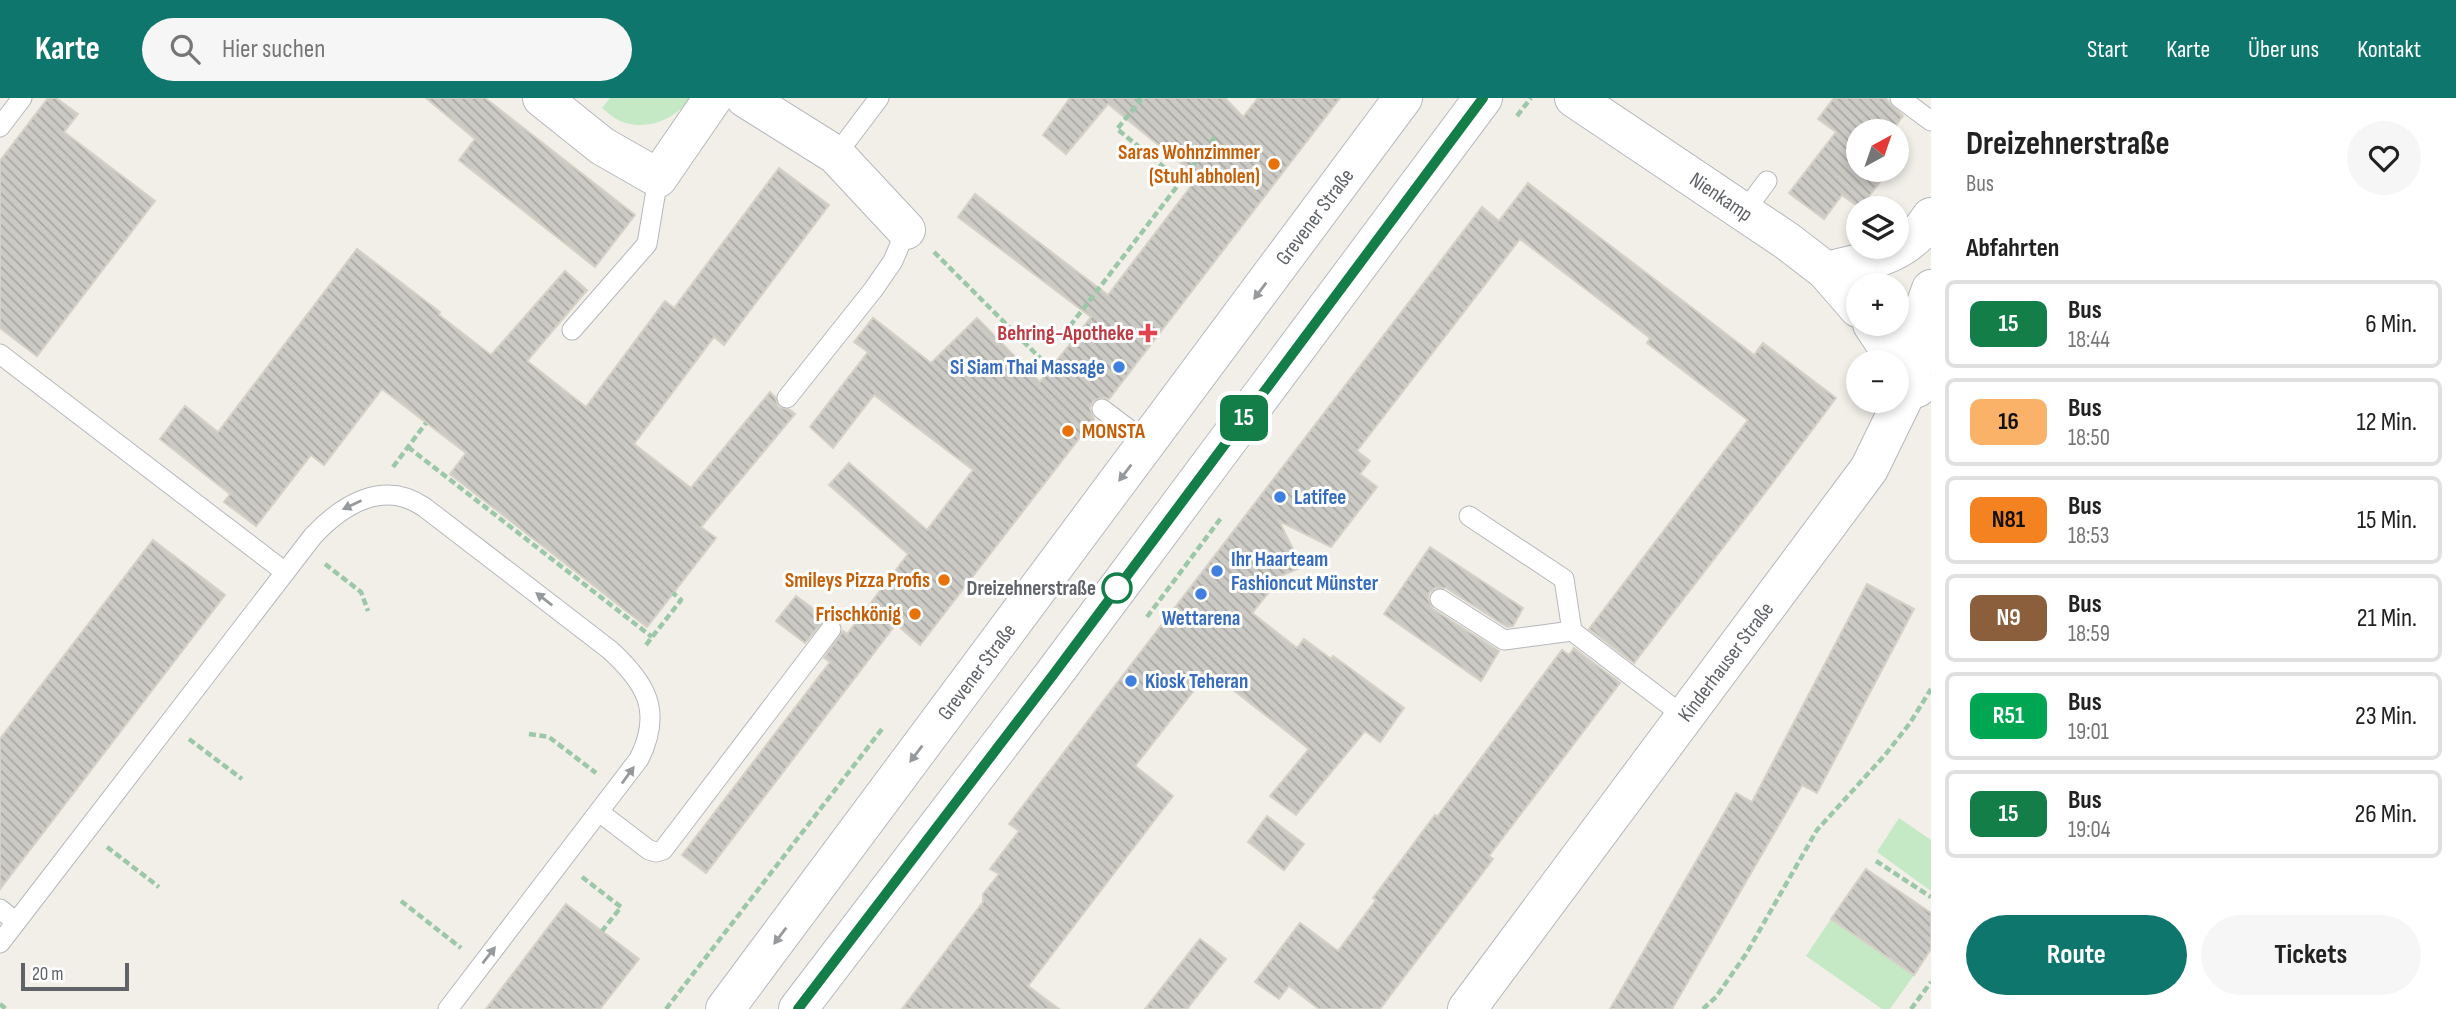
<!DOCTYPE html>
<html lang="de">
<head>
<meta charset="utf-8">
<style>
  body { margin:0; font-family:"Sofia Sans Condensed",sans-serif; background:#f6f6f6; color:#222; height:100vh; display:flex; flex-direction:column; font-size:26px; white-space:nowrap }
  * { box-sizing:border-box; margin:0 }
  p { font-size:23px; color:#767676 }
  .icon { flex:none; width:38px; height:38px; fill:none; stroke:currentColor; stroke-width:2; stroke-linecap:round; stroke-linejoin:round }
  .map { position:relative; flex:1; overflow:hidden }
  .details { display:flex; flex-direction:column; background:#fff; width:525px }
  .details>* { flex:none }
  .badge { padding:0 14px; border-radius:10px; font-size:24px; line-height:46px }
  .needle { width:46px; rotate:40deg }
  .buttons { position:absolute; left:1846px; top:21px; display:grid; gap:14px }
  .buttons a { display:grid; place-items:center; width:63px; height:63px; border-radius:50%; background:#fff; box-shadow:0 4px 10px #0003; font-size:35px }
  .scale { position:absolute; left:21px; bottom:18px; width:108px; box-sizing:border-box; padding-left:7px; border:4px solid #5f6368; border-top:0; font-size:19px; line-height:24px; white-space:nowrap; color:#5f6368; -webkit-text-stroke:5px #fff; paint-order:stroke }
  .map>.badge { position:absolute; translate:-50% -50%; box-shadow:0 0 0 4px #fff }
  h2 { padding:0 35px; font-size:26px; line-height:63px }
  .round { display:grid; place-items:center; flex:none; width:74px; height:74px; border-radius:37px; background:#f6f6f6 }
  .head { display:flex; align-items:center; justify-content:space-between; height:119px; padding:0 35px }
  h1 { font-size:33px; font-weight:700; line-height:52px }
  .cta { display:flex; gap:14px; margin-top:auto; padding:14px 35px }
  .cta a { flex:1; height:80px; border-radius:42px; background:#0f766e; color:#fff; font-size:28px; font-weight:700; line-height:80px; text-align:center }
  .cta a+a { background:#f6f6f6; color:#222 }
  ul { padding:0; list-style:none }
  li { display:flex; align-items:center; gap:21px; height:88px; margin:0 14px 10px; padding:0 21px; border:4px solid #e0e0e0; border-radius:10px }
  li div { flex:1 }
  li b { display:block; font-size:26px }
  li em { font-style:normal }
  li .badge { min-width:77px; font-weight:700; text-align:center }
  header { display:flex; align-items:center; gap:42px; box-sizing:border-box; height:98px; padding:0 35px; background:#0f766e; color:#fff }
  header strong { font-size:33px }
  nav { display:flex; gap:38px; margin-inline-start:auto; font-size:24px }
  .search { width:490px; height:63px; background:#f6f6f6; display:flex; align-items:center; gap:18px; box-sizing:border-box; padding:0 24px; border-radius:38px; color:#767676; font-size:26px }
  main { display:flex; flex:1; min-height:0 }
  .map>svg:first-child { display:block }
</style>
</head>
<body>
<header>
<strong>Karte</strong>
<div class="search"><svg class="icon" aria-label="search" viewBox="0 0 24 24"><circle cx="10" cy="10" r="6"/><path d="M15 15l6 6"/></svg>Hier suchen</div>
<nav><a>Start</a><a>Karte</a><a>Über uns</a><a>Kontakt</a></nav>
</header>
<main>
<div class="map">
<svg width="1931" height="911" viewBox="0 0 1931 911">
  <defs>
    <pattern id="building-back-hatch" width="6" height="6" patternUnits="userSpaceOnUse" patternTransform="scale(1.75)"><rect width="6" height="6" fill="#cccac5"/><path d="M-1 5l2 2M0 0l6 6M5-1l2 2" fill="none" stroke="#a9a8a4"/></pattern>
  </defs>
  <rect width="100%" height="100%" fill="#f1efe8"/>
  <g fill="#c5e8c5">
    <path d="M610,0h80c-15,23 -48,35 -74,21 -5,-3 -10,-8 -14,-11z"/>
    <path d="M1899,720l32,22v51l-54,-39z"/>
    <path d="M1831,821l83,56 -24,34h-8l-76,-53z"/>
  </g>
  <g fill="url(#building-back-hatch)" stroke="#d6d1c6" stroke-width="2">
    <path d="M48,0h8l22,16 -14,18 91,69 -118,155 -37,-28v-167z"/>
    <path d="M426,0h59l150,117 -40,52 -136,-107 16,-21z"/>
    <path d="M1070,0h155l18,19 15,-19h82l-231,301 -6,-2 -10,4 -3,7 4,11 -174,226 -24,-21 -190,249 -24,-18 148,-193 -6,-4 19,-27 4,3 61,-80 -79,-69 20,-22 78,67 46,-60 -99,-75 -41,53 -23,-21 58,-75 -14,-10 19,-24 58,45 46,-45 63,64 51,-65 -133,-100 17,-23 133,101 90,-118 -90,-73 -42,50 -23,-19z"/>
    <path d="M1834,0h51l18,18 -10,13 3,2h-38v39h31l-29,38 -18,-13 -18,24 -35,-26 47,-61 -18,-13z"/>
    <path d="M779,70l50,37 -105,140 -10,-8 -80,107 57,44 79,-96 5,5 4,10 11,3 5,4 -94,113 15,11 -69,89 -197,-153 16,-21 -84,-64 -58,76 -13,-10 -55,71 -32,-24 6,-8 -70,-55 25,-33 33,26 139,-183 83,63 -1,3 52,40 74,-84 22,19 -60,71 59,46 79,-106 9,7z"/>
    <path d="M1528,85l226,172 9,-12 73,55 -65,87 -137,178 -45,-34 159,-209 -101,-77 3,-5 -130,-99 -163,212 13,10 -10,13 17,13 -46,60 -52,-26 23,46 -19,8 -31,38 45,35 7,-9 27,20 2,-3 71,52 -24,34 -15,-11 -69,84 -26,-19 39,-47 -100,-78 -74,95 38,30 -145,190 31,23h-157l81,-107v-8l16,-20 -9,-5 29,-38 -10,-7 473,-617 17,14z"/>
    <path d="M153,442l72,55 -225,294v-150z"/>
    <path d="M1430,449l93,61 -10,18 -6,1 -61,-39h-11l-6,5 -1,6 5,10 66,42 -18,30 -97,-67z"/>
    <path d="M1867,486l47,25 -97,184 -15,-8 -130,224h-62l126,-216 16,9z"/>
    <path d="M796,498l30,22 -21,25 -29,-22z"/>
    <path d="M1574,550l46,35 -131,173 4,3 -113,150h-61l-30,-23 -10,13 -24,-17 45,-59 38,28 38,-51 -3,-2 62,-83 2,2 125,-167 7,5z"/>
    <path d="M1267,718l37,28 -20,26 -36,-28z"/>
    <path d="M1866,771l65,44v36l-17,26 -83,-56z"/>
    <path d="M566,806l73,55 -39,50h-114z"/>
    <path d="M1200,841l26,20 -39,50h-42z"/>
  </g>
  <g fill="none" stroke-linecap="round" stroke-linejoin="round">
    <defs>
      <g id="service">
        <path d="M1900,0l31,23"/>
        <path d="M0,29l22,-29"/>
        <path d="M836,57l43,-57"/>
        <path d="M1744,114l23,-31"/>
        <path d="M572,232l75,-86 11,-66"/>
        <path d="M0,256l285,218"/>
        <path d="M787,300l86,-108 20,-29 13,-31"/>
        <path d="M1102,311l45,34"/>
        <path d="M1469,418l95,63 8,52 113,86"/>
        <path d="M1440,501l64,41 68,-9"/>
        <path d="M599,714l50,38 7,2 7,-2 168,-221"/>
        <path d="M0,811l16,13"/>
        <path d="M0,845l313,-407c29,-31 70,-57 111,-29l186,143c36,33 53,61 29,109l-191,250"/>
      </g>
      <g id="minor">
        <path d="M542,0l60,48 56,32 55,-80"/>
        <path d="M745,0l91,57 70,75"/>
        <path d="M1574,0l213,143 39,30 32,37"/>
        <path d="M1826,173c42,-10 81,-15 105,-54"/>
        <path d="M1872,226l39,59 6,5"/>
        <path d="M1467,911l402,-540 42,-86 4,-48 16,-46"/>
      </g>
      <g id="secondary">
        <path d="M725,911l678,-911"/>
        <path d="M798,911l255,-334 430,-577"/>
      </g>
    </defs>
    <use href="#service" stroke="#b5b8bc" stroke-width="21"/>
    <use href="#minor" stroke="#b5b8bc" stroke-width="40"/>
    <use href="#secondary" stroke="#b6babf" stroke-width="40"/>
    <g stroke="#9cc7a9" stroke-width="4.5" stroke-dasharray="7 3.5" stroke-linecap="butt">
      <path d="M1138,0l2,3 -23,28 64,52"/>
      <path d="M1517,18l14,-18"/>
      <path d="M934,154l117,117"/>
      <path d="M1070,228l145,-189"/>
      <path d="M408,349l244,190"/>
      <path d="M393,369l33,-44"/>
      <path d="M325,466l36,28 7,19"/>
      <path d="M1147,519l74,-99"/>
      <path d="M646,547l35,-45 -8,-7"/>
      <path d="M529,636l20,3 47,36"/>
      <path d="M189,641l53,40"/>
      <path d="M107,749l52,40"/>
      <path d="M1876,763l55,36"/>
      <path d="M582,779l39,30 -19,24"/>
      <path d="M401,803l60,47"/>
      <path d="M0,906l6,5"/>
      <path d="M666,911l216,-280"/>
      <path d="M1703,911l13,-12 30,-43 71,-124 68,-75 25,-32 21,-34"/>
      <path d="M1911,911l20,-27"/>
    </g>
    <use href="#service" stroke="#fff" stroke-width="19"/>
    <use href="#minor" stroke="#fff" stroke-width="38"/>
    <use href="#secondary" stroke="#fff" stroke-width="38"/>
  </g>
  <defs><path id="oneway-solid" d="M-6-.8H1V-3.2L6.5 0L1 3.2V.8H-6Z" transform="scale(1.75)"/></defs>
  <g fill="#979a9d">
    <use href="#oneway-solid" transform="translate(1260 193) rotate(127)"/>
    <use href="#oneway-solid" transform="translate(1125 375) rotate(127)"/>
    <use href="#oneway-solid" transform="translate(352 407) rotate(155)"/>
    <use href="#oneway-solid" transform="translate(544 501) rotate(-142)"/>
    <use href="#oneway-solid" transform="translate(916 656) rotate(127)"/>
    <use href="#oneway-solid" transform="translate(628 677) rotate(-54)"/>
    <use href="#oneway-solid" transform="translate(780 838) rotate(127)"/>
    <use href="#oneway-solid" transform="translate(489 857) rotate(-52)"/>
  </g>
  <g fill="none" stroke-linecap="round" stroke-linejoin="round">
    <defs>
      <path id="line" d="M798,911l255,-334 430,-577"/>
    </defs>
    <use href="#line" stroke="#fff" stroke-width="16"/>
    <use href="#line" stroke="#137e48" stroke-width="10"/>
  </g>
  <g fill="#e8710a" stroke="#fff" stroke-width="2.5">
    <circle cx="1274" cy="66" r="7"/>
    <circle cx="1068" cy="333" r="7"/>
    <circle cx="944" cy="482" r="7"/>
    <circle cx="915" cy="516" r="7"/>
  </g>
  <path fill="#e0444e" stroke="#fff" stroke-width="2.5" d="M1144.5 224.5h7v7h7v7h-7v7h-7v-7h-7v-7h7z"/>
  <g fill="#3f7fe0" stroke="#fff" stroke-width="2.5">
    <circle cx="1119" cy="269" r="7"/>
    <circle cx="1280" cy="399" r="7"/>
    <circle cx="1217" cy="473" r="7"/>
    <circle cx="1201" cy="496" r="7"/>
    <circle cx="1131" cy="583" r="7"/>
  </g>
  <circle fill="#fff" stroke="#137e48" stroke-width="3.5" cx="1117" cy="490" r="14"/>
  <g text-anchor="middle" dominant-baseline="central" stroke-width="6" stroke-linejoin="round" paint-order="stroke">
    <g font-size="21" font-weight="bold" fill="#c56008" stroke="#fff" text-anchor="end">
      <text x="1260" y="54">Saras Wohnzimmer<tspan x="1260" dy="24">(Stuhl abholen)</tspan></text>
      <text x="1082" y="333" text-anchor="start">MONSTA</text>
      <text x="930" y="482">Smileys Pizza Profis</text>
      <text x="901" y="516">Frischkönig</text>
    </g>
    <g font-size="21" fill="#5f6368" stroke="#fff">
      <text transform="translate(1721 99) rotate(34)">Nienkamp</text>
      <text transform="translate(1315 119) rotate(-53)">Grevener Straße</text>
      <text transform="translate(1726 564) rotate(-53)">Kinderhauser Straße</text>
      <text transform="translate(977 574) rotate(-53)">Grevener Straße</text>
    </g>
    <g font-size="21" font-weight="bold" fill="#be3a42" stroke="#fff" text-anchor="end">
      <text x="1134" y="235">Behring-Apotheke</text>
    </g>
    <g font-size="21" font-weight="bold" fill="#366cbe" stroke="#fff" text-anchor="start">
      <text x="1105" y="269" text-anchor="end">Si Siam Thai Massage</text>
      <text x="1294" y="399">Latifee</text>
      <text x="1231" y="461">Ihr Haarteam<tspan x="1231" dy="24">Fashioncut Münster</tspan></text>
      <text x="1201" y="520" text-anchor="middle">Wettarena</text>
      <text x="1145" y="583">Kiosk Teheran</text>
    </g>
    <g font-size="21" font-weight="bold" fill="#5f6368" stroke="#fff" text-anchor="end">
      <text x="1096" y="490">Dreizehnerstraße</text>
    </g>
  </g>
</svg>
<div class="buttons">
<a><svg class="needle" viewBox="-14 -14 28 28"><path d="M0-13l5 13h-10z" fill="#e53935"/><path d="M0 13l5-13h-10z" fill="#767676"/></svg></a>
<a><svg class="icon" aria-label="layers" viewBox="0 0 24 24"><path d="M12 4l9 5-9 5-9-5zM3 14l9 5 9-5"/></svg></a>
<a>+</a>
<a>−</a>
</div>
<div class="scale">20 m</div>
<b class="badge" style="left:1244px;top:320px;background:#137e48;color:#fff">15</b>
</div>
<section class="details">
<div class="head"><div><h1>Dreizehnerstraße</h1><p>Bus</p></div><a class="round"><svg class="icon" aria-label="heart" viewBox="0 0 24 24"><path d="M12 20l-8-8c-3-5 5-10 8-4 3-6 11-1 8 4z"/></svg></a></div>
<h2>Abfahrten</h2>
<ul>
<li><span class="badge" style="background:#137e48;color:#fff">15</span><div><b>Bus</b><p>18:44</p></div><em>6 Min.</em></li>
<li><span class="badge" style="background:#f9b267;color:#111">16</span><div><b>Bus</b><p>18:50</p></div><em>12 Min.</em></li>
<li><span class="badge" style="background:#f58220;color:#111">N81</span><div><b>Bus</b><p>18:53</p></div><em>15 Min.</em></li>
<li><span class="badge" style="background:#8b5e3c;color:#fff">N9</span><div><b>Bus</b><p>18:59</p></div><em>21 Min.</em></li>
<li><span class="badge" style="background:#00a651;color:#fff">R51</span><div><b>Bus</b><p>19:01</p></div><em>23 Min.</em></li>
<li><span class="badge" style="background:#137e48;color:#fff">15</span><div><b>Bus</b><p>19:04</p></div><em>26 Min.</em></li>
</ul>
<div class="cta"><a>Route</a><a>Tickets</a></div>
</section>
</main>
</body>
</html>
